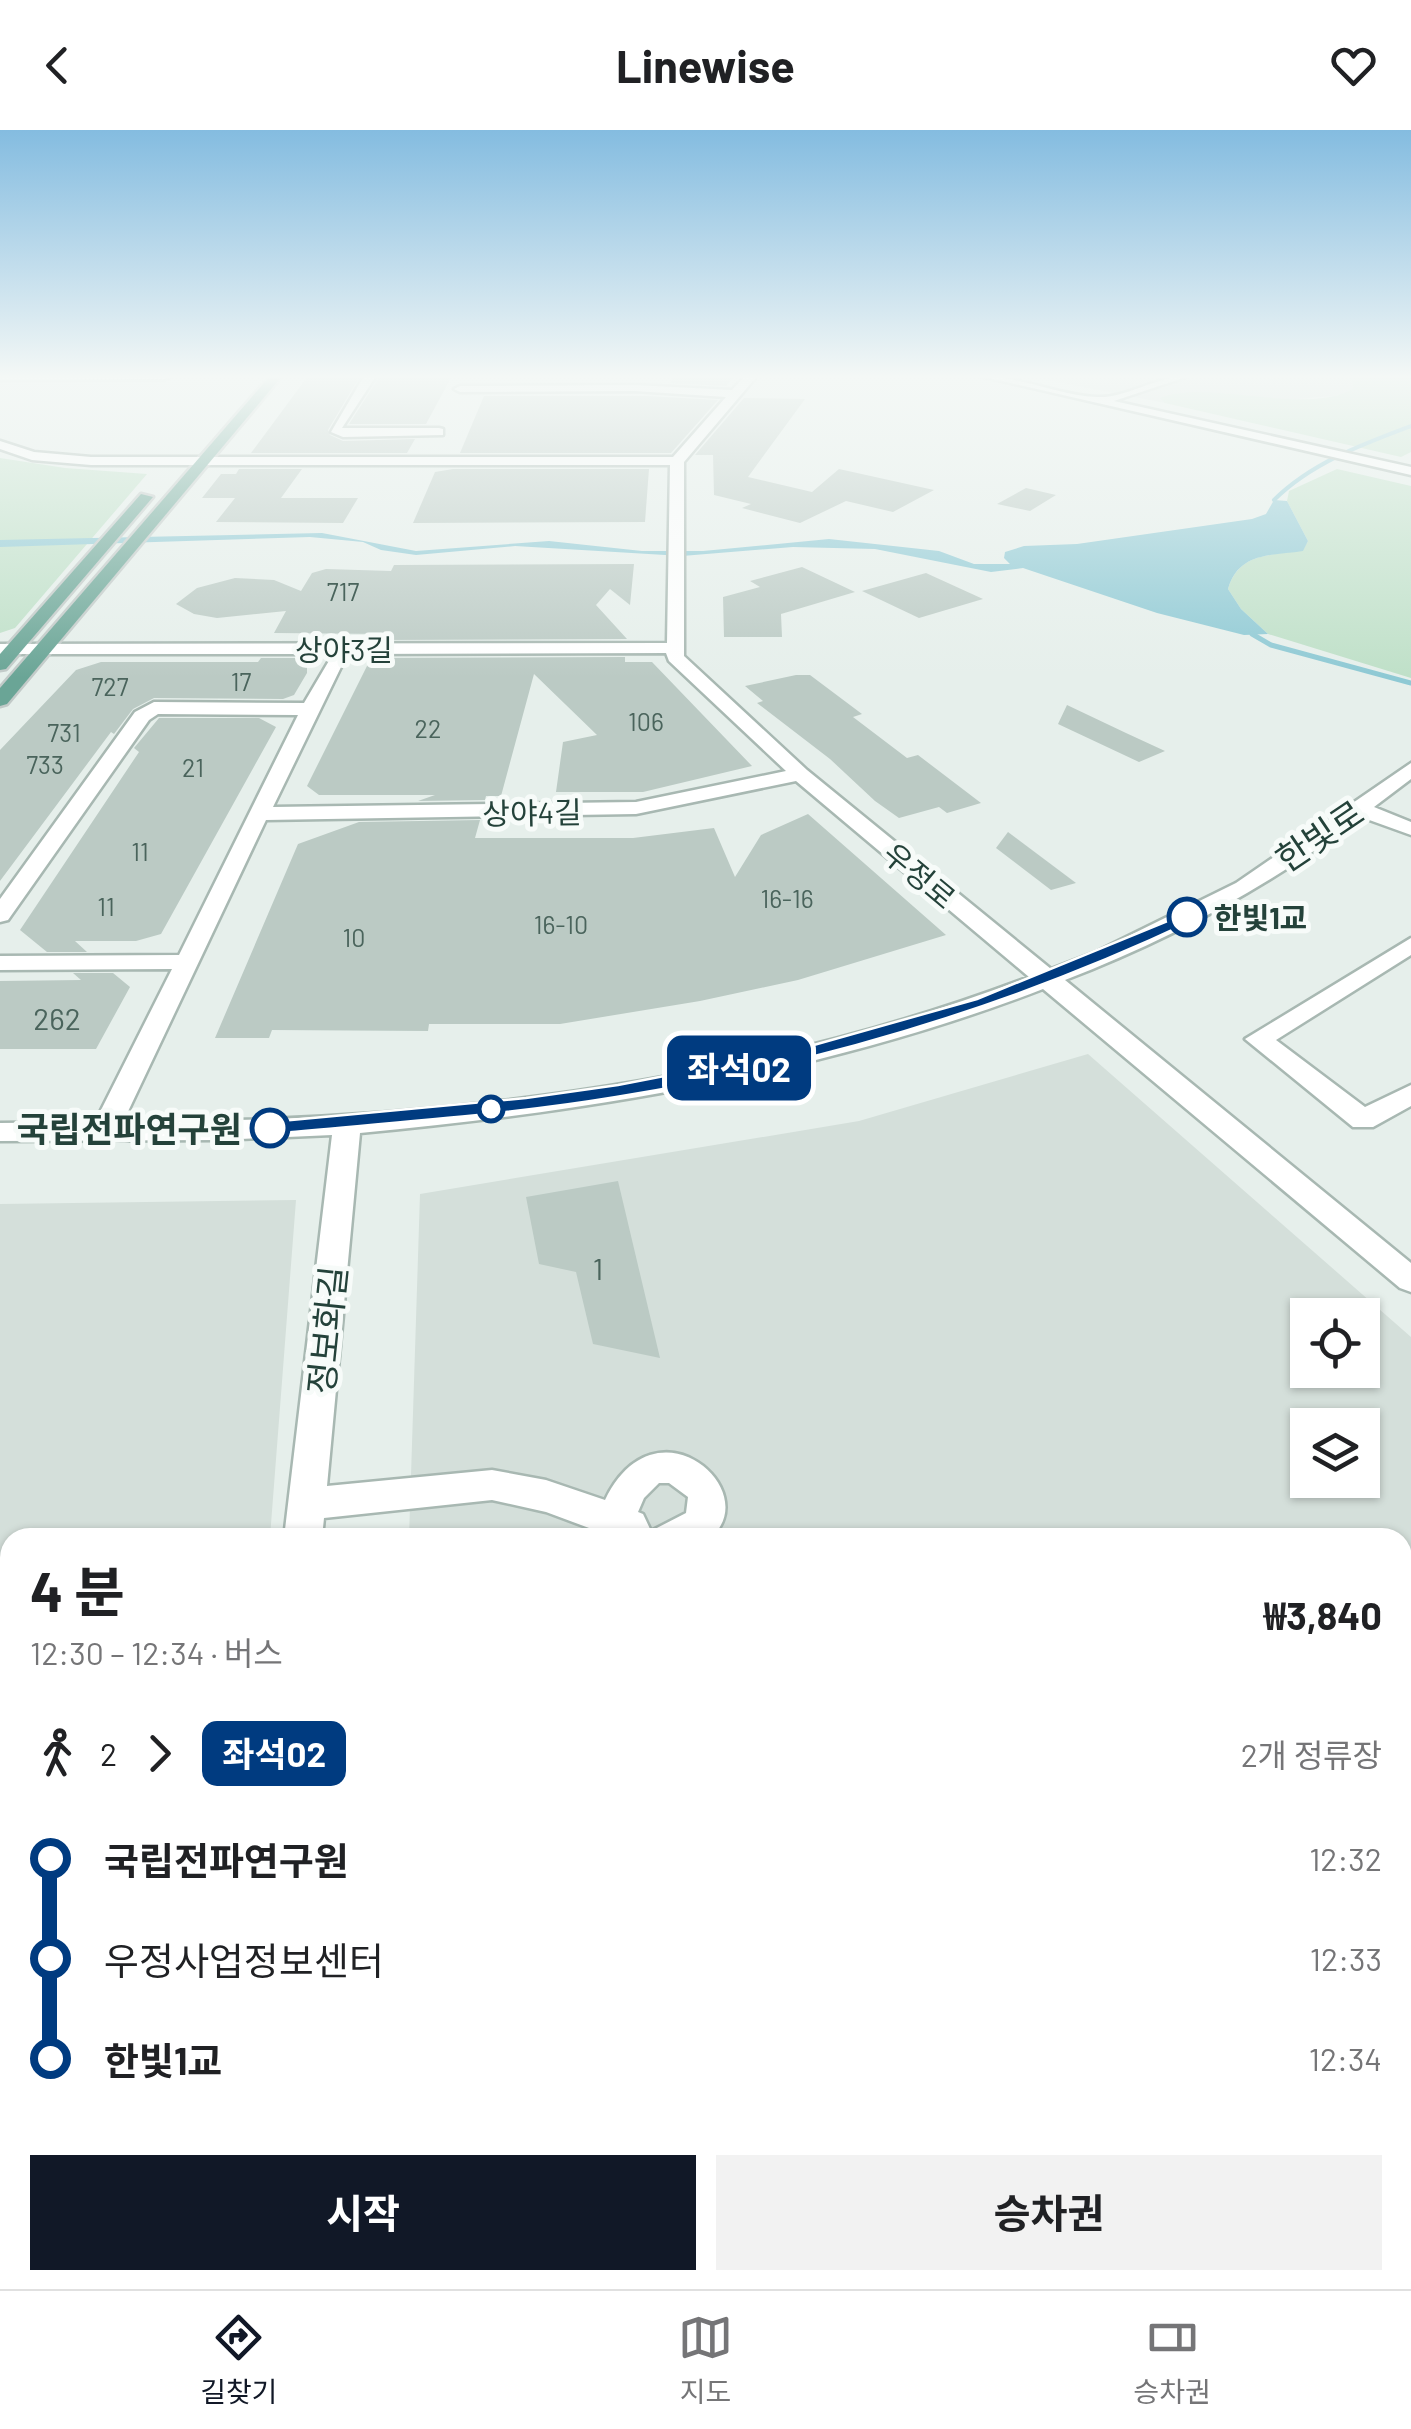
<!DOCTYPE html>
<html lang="ko">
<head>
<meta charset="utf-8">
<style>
  body { margin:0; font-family:Barlow,"Noto Sans KR",sans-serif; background:#f2f2f2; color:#202124; height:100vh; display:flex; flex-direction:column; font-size:38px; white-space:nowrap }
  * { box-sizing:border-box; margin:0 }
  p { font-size:32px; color:#757577 }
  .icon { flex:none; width:55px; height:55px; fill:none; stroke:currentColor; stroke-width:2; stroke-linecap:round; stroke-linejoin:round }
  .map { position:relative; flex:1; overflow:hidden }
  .panel { position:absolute; left:0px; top:1398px; width:1412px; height:762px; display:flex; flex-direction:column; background:#fff; border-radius:30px 30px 0 0; box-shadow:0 2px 8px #0004 }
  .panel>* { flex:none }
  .badge { padding:0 20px; border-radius:15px; font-size:35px; line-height:65px }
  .fabs { position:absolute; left:1290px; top:1168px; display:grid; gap:20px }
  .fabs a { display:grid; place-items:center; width:90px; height:90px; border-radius:0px; background:#fff; box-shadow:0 2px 8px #0004; font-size:50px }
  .map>.badge { position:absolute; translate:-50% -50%; box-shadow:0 0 0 5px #fff }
  .legs { display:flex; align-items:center; gap:15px; height:110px; padding:0 30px; font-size:32px }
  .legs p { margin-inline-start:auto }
  .summary { display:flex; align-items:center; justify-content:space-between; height:170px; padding:0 30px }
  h1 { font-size:55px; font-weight:700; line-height:75px }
  .primary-button { display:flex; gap:20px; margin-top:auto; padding:20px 30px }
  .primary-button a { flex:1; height:115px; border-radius:0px; background:#111827; color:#fff; font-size:40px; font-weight:700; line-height:115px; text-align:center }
  .primary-button a+a { background:#f2f2f2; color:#202124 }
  ul { padding:0 30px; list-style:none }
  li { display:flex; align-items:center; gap:35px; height:100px; font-size:38px }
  li i { display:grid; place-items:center; width:15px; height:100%; margin:0 12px; background:currentColor }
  li i::after { content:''; width:25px; height:25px; margin:-12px; border:8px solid; border-radius:50%; background:#fff }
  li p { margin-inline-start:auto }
  li:first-child i { background:linear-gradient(#0000 50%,currentColor 0) }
  li:last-child i { background:linear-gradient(currentColor 50%,#0000 0) }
  header { display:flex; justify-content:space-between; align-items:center; height:130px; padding:0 30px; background:#fff; font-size:45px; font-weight:700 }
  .tab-bar { display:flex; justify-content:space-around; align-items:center; height:140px; border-top:2px solid #e0e0e0; background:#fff; font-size:28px; color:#757577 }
  .tab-bar a { display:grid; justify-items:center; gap:5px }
  .tab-bar .selected { color:#111827 }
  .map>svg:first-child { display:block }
</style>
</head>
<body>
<header><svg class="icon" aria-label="back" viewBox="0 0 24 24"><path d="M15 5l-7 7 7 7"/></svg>Linewise<svg class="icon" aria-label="heart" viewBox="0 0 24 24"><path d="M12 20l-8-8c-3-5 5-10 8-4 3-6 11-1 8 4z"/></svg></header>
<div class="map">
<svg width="1411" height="2159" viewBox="0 0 1411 2159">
  <rect width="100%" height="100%" fill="#e6efeb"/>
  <g fill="#d4dfda" fill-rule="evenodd">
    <path d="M1026,246h366l12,14 -213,18z"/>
    <path d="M1088,924l323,283v712l-8,3 -1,-514h-993l11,-344 439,-73zM1308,1185h54v55h-54zM1308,1295h54v55h-54z"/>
    <path d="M296,1070l-26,337 -260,1v742h206v9h-216v-1085z"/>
    <path d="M447,2150h302l-26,9h-276z"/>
  </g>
  <g fill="#bfe0c8">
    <path d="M1352,246h59v76l-10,5 -236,-54 -5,-5c48,-19 146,18 193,-9z"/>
    <path d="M0,328l65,10 82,6 -132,154 -15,5z"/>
    <path d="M1337,339l74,17v192l-143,-44 -27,-25 -13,-20c11,-37 42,-33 75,-39l5,-9 -21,-40 2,-10z"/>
  </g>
  <path fill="#8ec9d4" d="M1274,370l13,1 21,40 -5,10c-33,5 -64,1 -75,38l13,20 27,25 -24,1 -87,-22 -134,-45 -32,4 -116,-23 -82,-2 -111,9 -167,-10 -99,9 -35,-5 -18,-8 -53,-5 -310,10v-7l322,-7 94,18 133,-10 93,10h61l126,-12 110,12 35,13h36l-6,-6 1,-6 19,-6 53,-2 175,-25 14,-5z"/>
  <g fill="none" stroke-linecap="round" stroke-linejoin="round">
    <path stroke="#8ec9d4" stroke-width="4" d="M1274,370c37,-37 89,-56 137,-74"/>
    <path stroke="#8ec9d4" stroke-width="5" d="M1252,504l19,11 140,38"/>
  </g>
  <g fill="#bbcac4">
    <path d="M308,246h52l-32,54 2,5 13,6 72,-2 -8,14h-156z"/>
    <path d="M380,246h72l-26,48h-77z"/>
    <path d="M677,246h58l-9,10 -57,-3z"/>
    <path d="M484,266h163l71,4 -47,53h-211z"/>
    <path d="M744,268l61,1 -57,78 64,15 27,-23 95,21 -41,22 -47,-11 -46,22 -58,-15 9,-4 -37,-9 -1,-40h-18z"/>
    <path d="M239,339h63l-21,29h77l-15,25 -127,-1 19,-24h-33l19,-24h15z"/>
    <path d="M453,339h196l-4,53 -232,1 22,-51z"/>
    <path d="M1026,358l30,7 -26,16 -33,-7z"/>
    <path d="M634,434l-4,41 -20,-16 -14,16 31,34 -247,1 3,-6 -109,-1 12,-22 -69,7 -23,-4 -18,-10 21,-16 38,-10 39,2 27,11 11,-18 14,-4 65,2 3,-6z"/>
    <path d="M802,437l53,25 -74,22 1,23h-58l-1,-40 37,-10 -10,-6z"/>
    <path d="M926,443l57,26 -64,19 -57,-27z"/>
    <path d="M625,527v5h27l100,104 -109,26h-87l7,-50 34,-7 -63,-61 -33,122h-15l-1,4 -67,1 17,-6h-116l-12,-9 64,-128z"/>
    <path d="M261,528h35l11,6v9l-13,22 -11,4 -129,-1 -21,11 -19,25 -3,-2 -111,149v-131l76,-80 25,-8h157z"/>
    <path d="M796,545h14l52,39 -9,3 54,41 11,-3 63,48 -34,10 -8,-6 -40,11 -24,-17 -45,-42 -73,-56 6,-2 -18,-15z"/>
    <path d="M1067,575l59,28 39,18 -26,11 -81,-38z"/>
    <path d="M159,588h100l17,9 -115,207 -25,7h-61l12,11h-40l-27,-22 119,-178 -5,-4z"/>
    <path d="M808,684l138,121 -148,45 -98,21 -140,23h-131l-1,7 -156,-1 -3,8h-54l83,-194 61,-22 121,-2 -5,18h158l81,-10 21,49 26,-42z"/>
    <path d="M1008,702l68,51 -25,7 -55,-42z"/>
    <path d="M73,843h40l17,14 -34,62h-96v-68l81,-1z"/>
    <path d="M618,1051l42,177 -67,-14 -17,-72 -37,-8 -13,-67z"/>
  </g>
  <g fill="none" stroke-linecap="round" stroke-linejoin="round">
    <defs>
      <g id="minor">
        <path d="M0,246h171l-6,3 -165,1z"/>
        <path d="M364,246h12l-34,52h97l4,1v6l-100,2 -12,-5z"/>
        <path d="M745,246h12l-73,86v194l123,114 244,199 47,-18 138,-68 175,-120v16l-37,28 37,15v13l-50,-18c-91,69 -189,122 -296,163l346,283v29l-11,-4 -357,-299c-218,84 -451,122 -683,144l-33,353 165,-16 54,10 59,20c51,-106 161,-8 105,38h-94l-70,-26 -54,-12 -168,18 -2,20h-38l48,-403 -113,5 -219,1v-18l95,-1 77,-153 -172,1v-14l179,-1 119,-240 -140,-1 -9,6 -141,200 -8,2v-23l135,-187 19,-10 150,1 29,-49h-333v-10l667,-1 3,-178h-579l-59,-5 -32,-11v-8l34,11 57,5h582l53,-60 -91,-6 -175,1 -6,-3 6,-3 175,-1 97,5zM666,523l3,8 117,110 -150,31 -363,5 69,-142 9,-11zM796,651l233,196c-287,109 -601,145 -906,145l143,-302 370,-6zM659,1353h10l19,14 -2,16 -35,18 -8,-17 -5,-2 6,-14z"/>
        <path d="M980,246c41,0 77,19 117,21 27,2 60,-21 92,-21l-75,25 297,66v8z"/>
        <path d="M1411,808v17l-135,85 89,67 46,-22v21l-38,21h-20l-108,-88z"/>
        <path d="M1411,1452v36l-9,4v-37z"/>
        <rect x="248" y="2150" width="54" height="9"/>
      </g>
      <g id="major">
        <path d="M270,246h12l-275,328 -7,2v-18z"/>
        <path d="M141,364l12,3 -147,172 -6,1v-16z"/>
      </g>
    </defs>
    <use href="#minor" stroke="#a8b8b2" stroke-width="5"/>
    <use href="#major" stroke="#c2cac8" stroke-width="5"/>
    <use href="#minor" fill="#fff" fill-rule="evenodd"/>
    <use href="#major" fill="#6aa596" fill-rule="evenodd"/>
  </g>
  <linearGradient id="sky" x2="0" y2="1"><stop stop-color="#84bce0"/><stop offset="0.45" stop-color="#f4f8f6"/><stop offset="1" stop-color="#f4f8f6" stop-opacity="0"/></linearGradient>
  <rect width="1411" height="548" fill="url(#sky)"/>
  <path fill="#003b80" stroke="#fff" stroke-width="2.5" d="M1187,783l8,4 -3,4c-182,86 -377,144 -576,176 -115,19 -231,26 -346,37l-9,-6 9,-6 256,-24 92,-13 171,-33 188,-53z"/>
  <g fill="#fff" stroke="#003b80" stroke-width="5">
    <circle cx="1187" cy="787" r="18"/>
    <circle cx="491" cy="979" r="12"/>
    <circle cx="270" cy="998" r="18"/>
  </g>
  <g text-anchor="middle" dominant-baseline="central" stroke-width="10" stroke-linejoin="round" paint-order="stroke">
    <g font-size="25" fill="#4a645c">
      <text x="343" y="461">717</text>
      <text x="241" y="551">17</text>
      <text x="110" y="556">727</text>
      <text x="646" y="591">106</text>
      <text x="428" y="598">22</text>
      <text x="64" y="602">731</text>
      <text x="45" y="634">733</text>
      <text x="193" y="637">21</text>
      <text x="140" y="721">11</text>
      <text x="787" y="768">16-16</text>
      <text x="106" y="776">11</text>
      <text x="561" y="794">16-10</text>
      <text x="354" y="807">10</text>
    </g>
    <g font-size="30" fill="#24423a" stroke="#f7fbf9">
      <text x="344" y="519">상야3길</text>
      <text transform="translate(532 682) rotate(-1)">상야4길</text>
      <text transform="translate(920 745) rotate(40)">우정로</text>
    </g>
    <g font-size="30" font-weight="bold" fill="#24423a" stroke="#f7fbf9" text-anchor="start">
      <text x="1214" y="787">한빛1교</text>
    </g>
    <g font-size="30" fill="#4a645c">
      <text x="57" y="888">262</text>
      <text x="598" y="1138">1</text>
    </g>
    <g font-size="35" fill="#24423a" stroke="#f7fbf9">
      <text transform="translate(1319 705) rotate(-34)">한빛로</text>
      <text transform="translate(326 1200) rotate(-84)">정보화길</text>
    </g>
    <g font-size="35" font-weight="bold" fill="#24423a" stroke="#f7fbf9" text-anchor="end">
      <text x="242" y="998">국립전파연구원</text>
    </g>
  </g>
</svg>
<div class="fabs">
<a><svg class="icon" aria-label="locate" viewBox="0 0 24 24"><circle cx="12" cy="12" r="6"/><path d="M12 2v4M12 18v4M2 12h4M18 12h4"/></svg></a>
<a><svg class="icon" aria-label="layers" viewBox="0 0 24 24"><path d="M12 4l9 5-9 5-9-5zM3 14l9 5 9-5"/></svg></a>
</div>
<b class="badge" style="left:739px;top:938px;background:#003b80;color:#fff">좌석02</b>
<section class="panel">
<div class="summary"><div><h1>4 분</h1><p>12:30 – 12:34 · 버스</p></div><b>₩3,840</b></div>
<div class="legs"><svg class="icon" aria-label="walk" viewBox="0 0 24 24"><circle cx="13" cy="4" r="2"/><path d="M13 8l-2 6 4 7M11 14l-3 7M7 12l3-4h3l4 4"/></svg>2<svg class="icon" aria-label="forward" viewBox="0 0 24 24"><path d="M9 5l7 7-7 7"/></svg><b class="badge" style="background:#003b80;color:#fff">좌석02</b><p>2개 정류장</p></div>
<ul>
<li><i style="color:#003b80"></i><b>국립전파연구원</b><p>12:32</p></li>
<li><i style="color:#003b80"></i><span>우정사업정보센터</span><p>12:33</p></li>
<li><i style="color:#003b80"></i><b>한빛1교</b><p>12:34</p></li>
</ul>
<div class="primary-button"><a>시작</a><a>승차권</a></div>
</section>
</div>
<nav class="tab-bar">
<a class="selected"><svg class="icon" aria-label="directions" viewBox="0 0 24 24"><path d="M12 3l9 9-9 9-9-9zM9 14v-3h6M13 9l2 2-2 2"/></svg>길찾기</a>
<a><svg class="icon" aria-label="map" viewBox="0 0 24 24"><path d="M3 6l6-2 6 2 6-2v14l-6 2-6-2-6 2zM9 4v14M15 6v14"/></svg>지도</a>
<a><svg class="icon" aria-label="tickets" viewBox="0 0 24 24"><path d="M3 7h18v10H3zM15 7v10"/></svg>승차권</a>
</nav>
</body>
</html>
